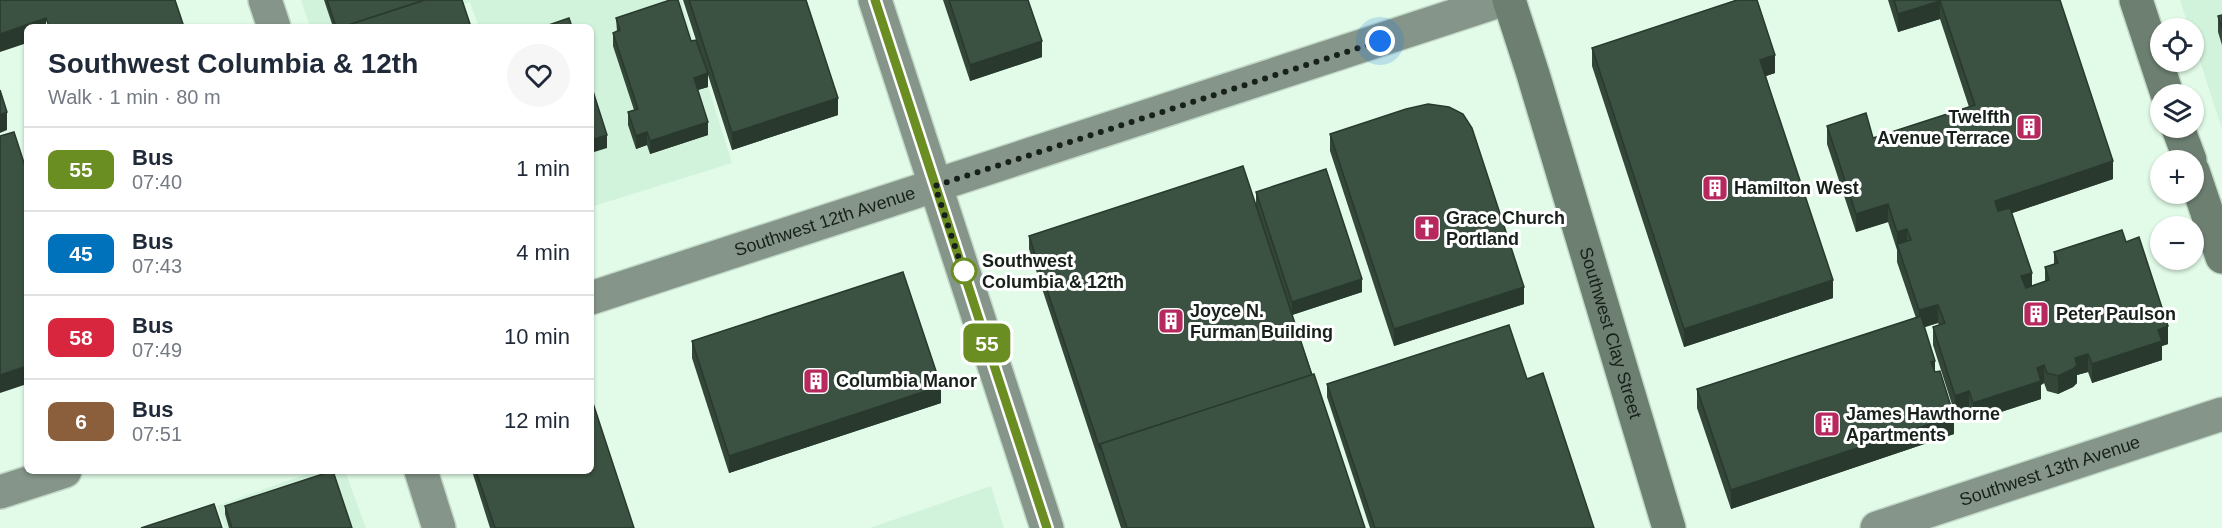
<!DOCTYPE html>
<html lang="en">
<head>
<meta charset="utf-8">
<style>
  body { margin:0; font-family:Helvetica,sans-serif; background:#f6f6f7; color:#1f2937; height:100vh; display:flex; flex-direction:column; font-size:22px; white-space:nowrap }
  * { box-sizing:border-box; margin:0 }
  p { font-size:20px; color:#747a83 }
  .icon { flex:none; width:33px; height:33px; fill:none; stroke:currentColor; stroke-width:2; stroke-linecap:round; stroke-linejoin:round }
  .map { position:relative; flex:1; overflow:hidden }
  .side { position:absolute; left:24px; top:24px; width:570px; height:450px; display:flex; flex-direction:column; background:#fff; border-radius:9px; box-shadow:0 2px 4px #0004 }
  .side>* { flex:none }
  .badge { padding:0 12px; border-radius:9px; font-size:21px; line-height:39px }
  .fabs { position:absolute; left:2150px; top:18px; display:grid; gap:12px }
  .fabs a { display:grid; place-items:center; width:54px; height:54px; border-radius:50%; background:#fff; box-shadow:0 2px 4px #0004; font-size:30px }
  .you { position:absolute; width:30px; height:30px; margin:-15px; border:4px solid #fff; border-radius:50%; background:#1a73e8; box-shadow:0 0 0 9px #1a73e833 }
  .map>.badge { position:absolute; translate:-50% -50%; box-shadow:0 0 0 3px #fff }
  .round { display:grid; place-items:center; flex:none; width:63px; height:63px; border-radius:32px; background:#f6f6f7 }
  .overview { display:flex; align-items:center; justify-content:space-between; height:102px; padding:0 24px }
  h1 { font-size:28px; font-weight:800; line-height:45px }
  ul { padding:0; list-style:none }
  li { display:flex; align-items:center; gap:18px; height:84px; padding:0 24px; border-top:2px solid #e0e1e3 }
  li div { flex:1 }
  li b { display:block; font-size:22px }
  li em { font-style:normal }
  li .badge { min-width:66px; font-weight:700; text-align:center }
  .map>svg:first-child { display:block }
</style>
</head>
<body>
<div class="map">
<svg width="2222" height="528" viewBox="0 0 2222 528">
  <rect width="100%" height="100%" fill="#e1fbe8"/>
  <g fill="#d2f3db">
    <path d="M301,0h380l51,163 -141,44v-180h-112l-9,-25 -79,25h-81z"/>
    <path d="M2180,0h42v129l-29,-89v-12h-4z"/>
    <path d="M315,471h30l21,57h-141l-8,-22z"/>
    <path d="M991,486l13,42h-134z"/>
  </g>
  <g fill="none" stroke-linecap="round" stroke-linejoin="round">
    <defs>
      <g id="secondary">
        <path d="M265,0l9,27"/>
        <path d="M875,0l172,528"/>
        <path id="s1" d="M591,298l911,-298"/>
        <path d="M421,471l18,57"/>
        <path d="M0,492l65,-21"/>
        <path id="s2" d="M1877,528l345,-114"/>
      </g>
      <g id="primary">
        <path id="s3" d="M1509,0l24,74 136,454"/>
        <path d="M2136,0l31,94"/>
        <path d="M2178,128l12,32"/>
        <path d="M2193,171l29,86"/>
      </g>
    </defs>
    <use href="#secondary" stroke="#c1d8c7" stroke-width="36"/>
    <use href="#primary" stroke="#c1d8c7" stroke-width="36"/>
    <use href="#secondary" stroke="#859589" stroke-width="33"/>
    <use href="#primary" stroke="#6c7f71" stroke-width="33"/>
  </g>
  <g fill="#334638">
    <path d="M324,0h138l9,27h-138z"/>
    <path d="M683,0h123l32,115 -106,35 -24,-75v12l-10,3 10,45 -58,19 -3,-9 -11,4 -8,-24v-13l6,-2 -21,-64v-13l4,-1 -1,-14 75,23 5,-1z"/>
    <path d="M943,0h85l14,57 -72,24z"/>
    <path d="M1888,0h172l53,179 -101,34 20,73 13,-5v-14l9,-3v-12l72,-10 42,102 -6,2v14l-70,23 -4,-11 -11,3v8l-4,4 -15,7 -11,-3 -3,-8 -3,2v14l-68,22 -4,-12 -14,5 -22,-69v-18l6,-2 -1,-2 -14,4 11,45 19,62 -223,75 -34,-101v-19l219,-71 -19,-56v-12l-9,-28 -32,10 -29,-88v-18l46,12 96,-31 -29,-88 -42,13z"/>
    <path d="M2222,15v30l-4,-13v-16z"/>
    <path d="M1592,48l183,25 -9,3 67,222 -149,49 -92,-281z"/>
    <path d="M1330,134l194,170 -130,42 -64,-195z"/>
    <path d="M1256,192l106,100 -70,23 73,213h-244l-92,-279v-13l227,-32z"/>
    <path d="M692,341l249,62 -212,70 -37,-115z"/>
    <path d="M1327,384l267,144h-224l-43,-131z"/>
    <path d="M472,471h119l43,57h-144z"/>
    <path d="M225,506l127,22h-123l-4,-14z"/>
  </g>
  <g fill="#29392e">
    <path d="M1940,1v18l-42,13v-18z"/>
    <path d="M46,18v9h-19v16l-27,9v-18z"/>
    <path d="M1042,41v16l-72,24v-16z"/>
    <path d="M1775,55v18l-15,5v-18z"/>
    <path d="M708,73v14l-14,4v-13z"/>
    <path d="M838,98v17l-106,35v-17z"/>
    <path d="M7,112v18l-7,3v-18z"/>
    <path d="M708,122v13l-58,19v-13z"/>
    <path d="M647,132v13l-11,4v-13z"/>
    <path d="M607,135v13l-16,5v-13z"/>
    <path d="M2113,161v18l-118,40v-18z"/>
    <path d="M1888,204v18l-32,10v-18z"/>
    <path d="M1907,229v18l-10,-3v6v-18z"/>
    <path d="M2032,273v18l-11,3v-18z"/>
    <path d="M1362,279v13l-70,23v-13z"/>
    <path d="M1833,280v18l-149,49v-18z"/>
    <path d="M1524,287v17l-130,42v-17z"/>
    <path d="M1938,305v18l-19,6v-19z"/>
    <path d="M2168,326v18l-6,2v14l-70,23v-19l66,-34z"/>
    <path d="M2088,354v18l-11,3v8l-4,4 -15,7v-18l17,-18z"/>
    <path d="M1935,361v18l-4,-17z"/>
    <path d="M2044,365v18l-3,2v14l-68,22v-18l64,-35z"/>
    <path d="M27,366v18l-27,9v-18z"/>
    <path d="M941,386v17l-212,70v-17z"/>
    <path d="M1969,391v18l-14,5v-18z"/>
    <path d="M1954,416v18l-223,75v-19z"/>
  </g>
  <g fill="#3b5141" stroke="#29392e" stroke-width="1.5">
    <path d="M0,0h175l9,27h-135l-3,-9 -46,16z"/>
    <path d="M327,0h98l-82,27h-7z"/>
    <path d="M425,0h37l9,27h-129z"/>
    <path d="M670,0h8l13,41 5,-1 12,33 -14,5 14,44 -58,19 -3,-9 -11,4 -8,-24 10,-3 -25,-76 7,-3 -4,-12z"/>
    <path d="M689,0h117l32,98 -106,35z"/>
    <path d="M949,0h79l14,41 -72,24z"/>
    <path d="M1737,0h20l18,55 -15,5 73,220 -149,49 -92,-281z"/>
    <path d="M1894,0h166l53,161 -118,40 3,10 12,-3 22,65 -11,3 5,12 23,-8 -4,-13 13,-4 -4,-11 68,-22 4,12 13,-5 29,89 -10,4 4,11 -70,23 -4,-10 -13,4 2,7 -4,4 -15,7 -11,-3 -3,-8 -7,3 4,13 -68,22 -4,-12 -14,5 -22,-69 12,-4 -7,-18 -19,5 -22,-66 14,-4 -4,-11 -10,3 -9,-28 -32,10 -29,-88 39,-13 7,25 102,-33 -35,-104 -42,13z"/>
    <path d="M2222,15v14l-4,-13z"/>
    <path d="M569,18l3,9h-29z"/>
    <path d="M591,85l16,50 -16,5z"/>
    <path d="M0,90l7,22 -7,3z"/>
    <path d="M1428,104l21,3 14,7 9,14 52,159 -130,42 -64,-195 76,-25z"/>
    <path d="M14,132l13,40v194l-27,9v-239z"/>
    <path d="M1243,166l69,209 -212,69v5l-71,-213z"/>
    <path d="M1326,169l36,110 -70,23 -36,-110z"/>
    <path d="M903,272l38,114 -212,70 -37,-115z"/>
    <path d="M1921,316l14,45 -4,1 4,10 5,-1 14,45 -223,74 -34,-101z"/>
    <path d="M1509,325l18,54 16,-6 51,155h-219l-48,-144z"/>
    <path d="M1314,374l51,154h-238l-27,-84z"/>
    <path d="M591,397l43,131h-139l-19,-57h115z"/>
    <path d="M332,471h1l19,57h-120l-7,-22z"/>
    <path d="M214,504l8,24h-81z"/>
  </g>
  <g fill="none" stroke-linecap="round" stroke-linejoin="round">
    <defs>
      <path id="line" d="M875,0l172,528"/>
    </defs>
    <use href="#line" stroke="#fff" stroke-width="14"/>
    <use href="#line" stroke="#6b8e23" stroke-width="9"/>
    <path stroke="#17201a" stroke-width="6" stroke-dasharray="0 10.8" d="M964,271v3l-29,-88 445,-145"/>
  </g>
  <defs>
    <symbol id="building-square" viewBox="-11 -11 22 22"><rect x="-9" y="-9" width="18" height="18" rx="4" fill="#b7295e" stroke="#fff"/><path d="M-4-6H4V6H1V3H-1V6H-4ZM-2.5-4.3h1.7v1.8h-1.7ZM.8-4.3h1.7v1.8H.8ZM-2.5-1h1.7V.8h-1.7ZM.8-1h1.7V.8H.8Z" fill="#fff"/></symbol>
    <symbol id="church-square" viewBox="-11 -11 22 22"><rect x="-9" y="-9" width="18" height="18" rx="4" fill="#b7295e" stroke="#fff"/><path d="M-1.2-6h2.4v3.5h3.3v2.4h-3.3V6h-2.4V-.1h-3.3v-2.4h3.3Z" fill="#fff"/></symbol>
  </defs>
  <g fill-rule="evenodd">
    <use href="#building-square" x="2014" y="112" width="30" height="30"/>
    <use href="#building-square" x="1700" y="173" width="30" height="30"/>
    <use href="#church-square" x="1412" y="213" width="30" height="30"/>
    <use href="#building-square" x="2021" y="299" width="30" height="30"/>
    <use href="#building-square" x="1156" y="306" width="30" height="30"/>
    <use href="#building-square" x="801" y="366" width="30" height="30"/>
    <use href="#building-square" x="1812" y="409" width="30" height="30"/>
  </g>
  <circle fill="#fff" stroke="#6b8e23" stroke-width="3" cx="964" cy="271" r="12"/>
  <g text-anchor="middle" dominant-baseline="central" stroke-width="6" stroke-linejoin="round" paint-order="stroke">
    <g font-size="18" font-weight="bold" fill="#17201a" stroke="#fff" text-anchor="start">
      <text x="2010" y="117" text-anchor="end">Twelfth<tspan x="2010" dy="21">Avenue Terrace</tspan></text>
      <text x="1734" y="188">Hamilton West</text>
      <text x="1446" y="218">Grace Church<tspan x="1446" dy="21">Portland</tspan></text>
      <text x="1190" y="311">Joyce N.<tspan x="1190" dy="21">Furman Building</tspan></text>
      <text x="2056" y="314">Peter Paulson</text>
      <text x="836" y="381">Columbia Manor</text>
      <text x="1846" y="414">James Hawthorne<tspan x="1846" dy="21">Apartments</tspan></text>
    </g>
    <g font-size="18" fill="#17201a" stroke="#fff">
      <text stroke="none"><textPath href="#s1" startOffset="246">Southwest 12th Avenue</textPath></text>
      <text stroke="none"><textPath href="#s3" startOffset="348">Southwest Clay Street</textPath></text>
      <text stroke="none"><textPath href="#s2" startOffset="182">Southwest 13th Avenue</textPath></text>
    </g>
    <g font-size="18" font-weight="bold" fill="#17201a" stroke="#fff" text-anchor="start">
      <text x="982" y="261">Southwest<tspan x="982" dy="21">Columbia &amp; 12th</tspan></text>
    </g>
  </g>
</svg>
<div class="fabs">
<a><svg class="icon" aria-label="locate" viewBox="0 0 24 24"><circle cx="12" cy="12" r="6"/><path d="M12 2v4M12 18v4M2 12h4M18 12h4"/></svg></a>
<a><svg class="icon" aria-label="layers" viewBox="0 0 24 24"><path d="M12 4l9 5-9 5-9-5zM3 14l9 5 9-5"/></svg></a>
<a>+</a>
<a>−</a>
</div>
<div class="you" style="left:1380px;top:41px"></div>
<b class="badge" style="left:987px;top:343px;background:#6b8e23;color:#fff">55</b>
<section class="side">
<div class="overview"><div><h1>Southwest Columbia &amp; 12th</h1><p>Walk · 1 min · 80 m</p></div><a class="round"><svg class="icon" aria-label="heart" viewBox="0 0 24 24"><path d="M12 20l-8-8c-3-5 5-10 8-4 3-6 11-1 8 4z"/></svg></a></div>
<ul>
<li><span class="badge" style="background:#6b8e23;color:#fff">55</span><div><b>Bus</b><p>07:40</p></div><em>1 min</em></li>
<li><span class="badge" style="background:#0072bc;color:#fff">45</span><div><b>Bus</b><p>07:43</p></div><em>4 min</em></li>
<li><span class="badge" style="background:#d7263d;color:#fff">58</span><div><b>Bus</b><p>07:49</p></div><em>10 min</em></li>
<li><span class="badge" style="background:#8b5e3c;color:#fff">6</span><div><b>Bus</b><p>07:51</p></div><em>12 min</em></li>
</ul>
</section>
</div>
</body>
</html>
